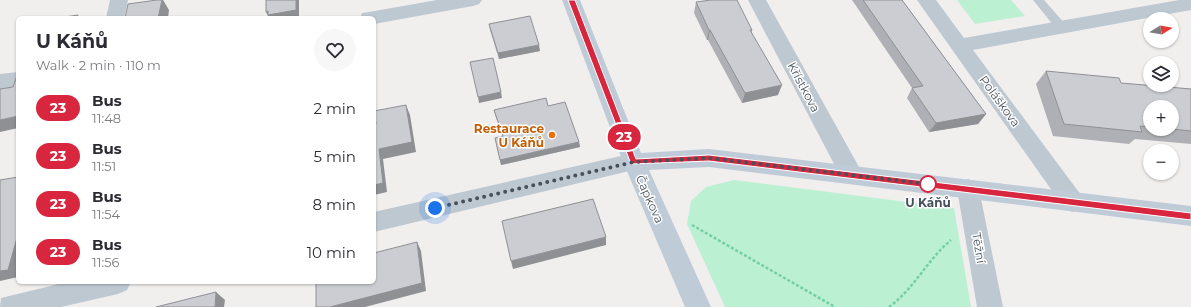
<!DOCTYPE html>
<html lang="en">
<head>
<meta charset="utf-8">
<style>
  body { margin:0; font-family:Montserrat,sans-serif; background:#f7f7f7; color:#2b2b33; height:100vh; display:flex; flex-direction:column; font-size:15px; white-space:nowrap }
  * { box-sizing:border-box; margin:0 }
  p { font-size:13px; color:#7c7c81 }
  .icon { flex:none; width:22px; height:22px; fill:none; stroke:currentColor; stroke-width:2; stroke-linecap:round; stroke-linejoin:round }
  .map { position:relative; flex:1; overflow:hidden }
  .drawer { position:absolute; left:16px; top:16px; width:360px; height:268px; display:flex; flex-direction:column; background:#fff; border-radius:6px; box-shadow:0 1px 3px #0004 }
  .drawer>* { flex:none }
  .badge { padding:0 8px; border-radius:13px; font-size:14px; line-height:26px }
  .needle { width:26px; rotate:79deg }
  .controls { position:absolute; left:1143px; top:12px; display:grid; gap:8px }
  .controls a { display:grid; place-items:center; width:36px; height:36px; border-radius:50%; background:#fff; box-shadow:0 1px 3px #0004; font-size:20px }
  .you { position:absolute; width:20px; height:20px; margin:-10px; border:3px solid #fff; border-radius:50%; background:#1a73e8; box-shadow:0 0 0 6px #1a73e833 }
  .map>.badge { position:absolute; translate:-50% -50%; box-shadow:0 0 0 2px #fff }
  .round { display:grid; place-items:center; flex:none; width:42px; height:42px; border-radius:21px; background:#f7f7f7 }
  .headline { display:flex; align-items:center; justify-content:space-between; height:68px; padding:0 20px }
  h1 { font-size:19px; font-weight:700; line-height:30px }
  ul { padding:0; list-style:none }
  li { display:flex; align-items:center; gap:12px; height:48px; padding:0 20px }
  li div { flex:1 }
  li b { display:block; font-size:15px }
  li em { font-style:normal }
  li .badge { min-width:44px; font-weight:700; text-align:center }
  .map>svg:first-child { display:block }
</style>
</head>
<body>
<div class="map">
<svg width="1191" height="307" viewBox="0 0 1191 307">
  <rect width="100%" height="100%" fill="#f1eeee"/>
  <g fill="#bcf0d2">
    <path d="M957,0h54l14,16 -50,8z"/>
    <path d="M734,180l220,28 17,99h-246l-38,-83 4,-23 15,-14z"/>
  </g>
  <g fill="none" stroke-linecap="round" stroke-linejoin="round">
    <g stroke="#73cfa5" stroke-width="2.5" stroke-dasharray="3 2" stroke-linecap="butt">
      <path d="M692,225l143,82"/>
      <path d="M889,307c25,-18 38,-47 62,-67"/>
    </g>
    <path fill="#bec8d1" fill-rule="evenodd" d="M1033,0h11l22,25 1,3 -1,3h-8z"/>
    <g fill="#bec8d1" fill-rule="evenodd">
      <path d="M110,0h18l-4,18h-18z"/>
      <path d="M437,0h45l-3,4 -6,2 -99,18v-6h-14l2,-5 7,-1z"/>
      <path d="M748,0h18l93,167 3,7 -3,7 -8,2 -8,-2z"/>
      <path d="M917,0h19l28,38 215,-38h12v10l-218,40 108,145 4,7 -4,7 -8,3 -8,-3z"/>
      <path d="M18,72v14l-18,4v-16z"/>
      <path d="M634,153l8,3 3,6 -3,6 -268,64v-20z"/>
      <path d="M968,179l8,3 3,7 24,118h-26l-20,-118 3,-7z"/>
      <path d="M67,282h64l-4,8 -9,4 -57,13h-61l1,-9z"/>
    </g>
    <path fill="#c0cbd8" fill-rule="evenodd" d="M562,0h18l61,153 68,-4 482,57v20l-482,-59 -60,3 62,137h-26l-62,-145z"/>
  </g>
  <g fill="#afb0b5" fill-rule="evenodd">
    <path d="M852,0h50l84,114 -8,10 -49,8 -22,-34 5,-10z"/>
    <path d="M696,2l56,28v3l26,62 -36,8 -34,-63h-1l-13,-27z"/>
    <path d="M489,24l51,27 -41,8 -9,-29z"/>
    <path d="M1046,71l75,12 70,6v55l-56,-5 -6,5 -76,-8 -17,-52zM1150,107l22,22h-22z"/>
    <path d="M548,106l31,36 1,5 -79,18 -6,-27 8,-2 -8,-21 -1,-5z"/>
  </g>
  <g fill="#8e9094">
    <path d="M162,0h1l6,10 -1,8h-10z"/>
    <path d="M296,0h3v16l-9,2h-21l-3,-6z"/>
    <path d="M709,30h1l-2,10h-1z"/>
    <path d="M539,45l1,6 -41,8 -1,-6z"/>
    <path d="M782,85l-4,10 -36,8 3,-10z"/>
    <path d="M501,92l1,6 -23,5 -1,-6z"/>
    <path d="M406,105l4,10 6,37 -33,7 4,33 -13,3v-10l5,-36z"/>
    <path d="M986,114l-8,10 -49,8 7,-9z"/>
    <path d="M18,116v12l-18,4v-12z"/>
    <path d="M579,142l1,5 -79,18 -1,-5z"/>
    <path d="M18,234v43l-18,4v-10z"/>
    <path d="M606,237v8l-93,24 -2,-8z"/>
    <path d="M417,242l4,9 5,40 -61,16h-35z"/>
    <path d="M216,292l9,8 -1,7h-9z"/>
  </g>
  <g fill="#cbcdd3" stroke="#8e9094">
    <path d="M157,0h5l-4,18h-33l3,-14z"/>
    <path d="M266,0h30v10l-28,5v-4l-2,1z"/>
    <path d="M711,0h26l15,30h-2l32,55 -37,8 -35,-63h-1l-13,-28z"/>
    <path d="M863,0h39l84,114 -50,9 -24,-35 11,-2z"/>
    <path d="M78,15l-1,3h-19z"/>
    <path d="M530,16l9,29 -41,8 -9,-29z"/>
    <path d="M493,58l8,34 -23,5 -8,-35z"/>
    <path d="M1046,71l73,7 2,5 70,6v42l-19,-2v-22h-22v20l-10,-1 2,6 -78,-8z"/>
    <path d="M18,73v43l-18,4v-31l13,-2z"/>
    <path d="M546,98l2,8 17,-4 14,40 -79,18 -5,-22 8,-2 -9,-26z"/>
    <path d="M406,105l6,37 -33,7 4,34 -9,2v-61h2l-2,-13z"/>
    <path d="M18,177v57l-10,36 -8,1v-91z"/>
    <path d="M593,199l13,38 -95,24 -9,-40z"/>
    <path d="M417,242l5,41 -92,24h-14v-25h58v-29z"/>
    <path d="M216,292l-1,15h-59z"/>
  </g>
  <path fill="#d7263d" stroke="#fff" d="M568,0h7l61,159 73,-4 482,58v7l-482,-59 -78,3z"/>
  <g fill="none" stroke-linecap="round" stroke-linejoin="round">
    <path stroke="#46515c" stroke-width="4" stroke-dasharray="0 7.2" d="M435,208l199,-46 75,-4 219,26"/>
  </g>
  <circle fill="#e8710a" stroke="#fff" stroke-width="1.5" cx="552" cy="135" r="4"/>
  <circle fill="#fff" stroke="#d7263d" stroke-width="2" cx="928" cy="184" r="8"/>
  <g text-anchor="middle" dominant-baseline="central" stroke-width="3" stroke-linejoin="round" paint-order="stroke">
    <g font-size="12" fill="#46515c" stroke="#fff">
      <text transform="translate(804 87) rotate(62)">Křístkova</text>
      <text transform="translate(1000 101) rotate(54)">Poláškova</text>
      <text transform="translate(650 199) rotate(66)">Čapkova</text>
      <text transform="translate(979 248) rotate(80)">Těžní</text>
    </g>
    <g font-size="12" font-weight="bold" fill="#c56008" stroke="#fff" text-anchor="end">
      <text x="544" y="128">Restaurace<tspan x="544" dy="14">U Káňů</tspan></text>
    </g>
    <g font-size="12" font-weight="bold" fill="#46515c" stroke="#fff">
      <text x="928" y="202">U Káňů</text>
    </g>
  </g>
</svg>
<div class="controls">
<a><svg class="needle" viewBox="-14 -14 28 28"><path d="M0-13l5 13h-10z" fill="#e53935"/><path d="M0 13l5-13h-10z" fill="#7c7c81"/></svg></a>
<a><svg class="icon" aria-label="layers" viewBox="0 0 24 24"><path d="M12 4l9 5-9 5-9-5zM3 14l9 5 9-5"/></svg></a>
<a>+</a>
<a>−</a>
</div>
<div class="you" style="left:435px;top:208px"></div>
<b class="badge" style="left:624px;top:137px;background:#d7263d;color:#fff">23</b>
<section class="drawer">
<div class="headline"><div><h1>U Káňů</h1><p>Walk · 2 min · 110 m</p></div><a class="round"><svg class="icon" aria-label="heart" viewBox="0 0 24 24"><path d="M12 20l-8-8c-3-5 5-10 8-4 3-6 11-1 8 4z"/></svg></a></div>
<ul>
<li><span class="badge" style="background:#d7263d;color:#fff">23</span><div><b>Bus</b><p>11:48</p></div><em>2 min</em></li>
<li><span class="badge" style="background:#d7263d;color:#fff">23</span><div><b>Bus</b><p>11:51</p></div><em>5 min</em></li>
<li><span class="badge" style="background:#d7263d;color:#fff">23</span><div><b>Bus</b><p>11:54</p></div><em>8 min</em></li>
<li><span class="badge" style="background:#d7263d;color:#fff">23</span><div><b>Bus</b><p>11:56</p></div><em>10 min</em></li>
</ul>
</section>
</div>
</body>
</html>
